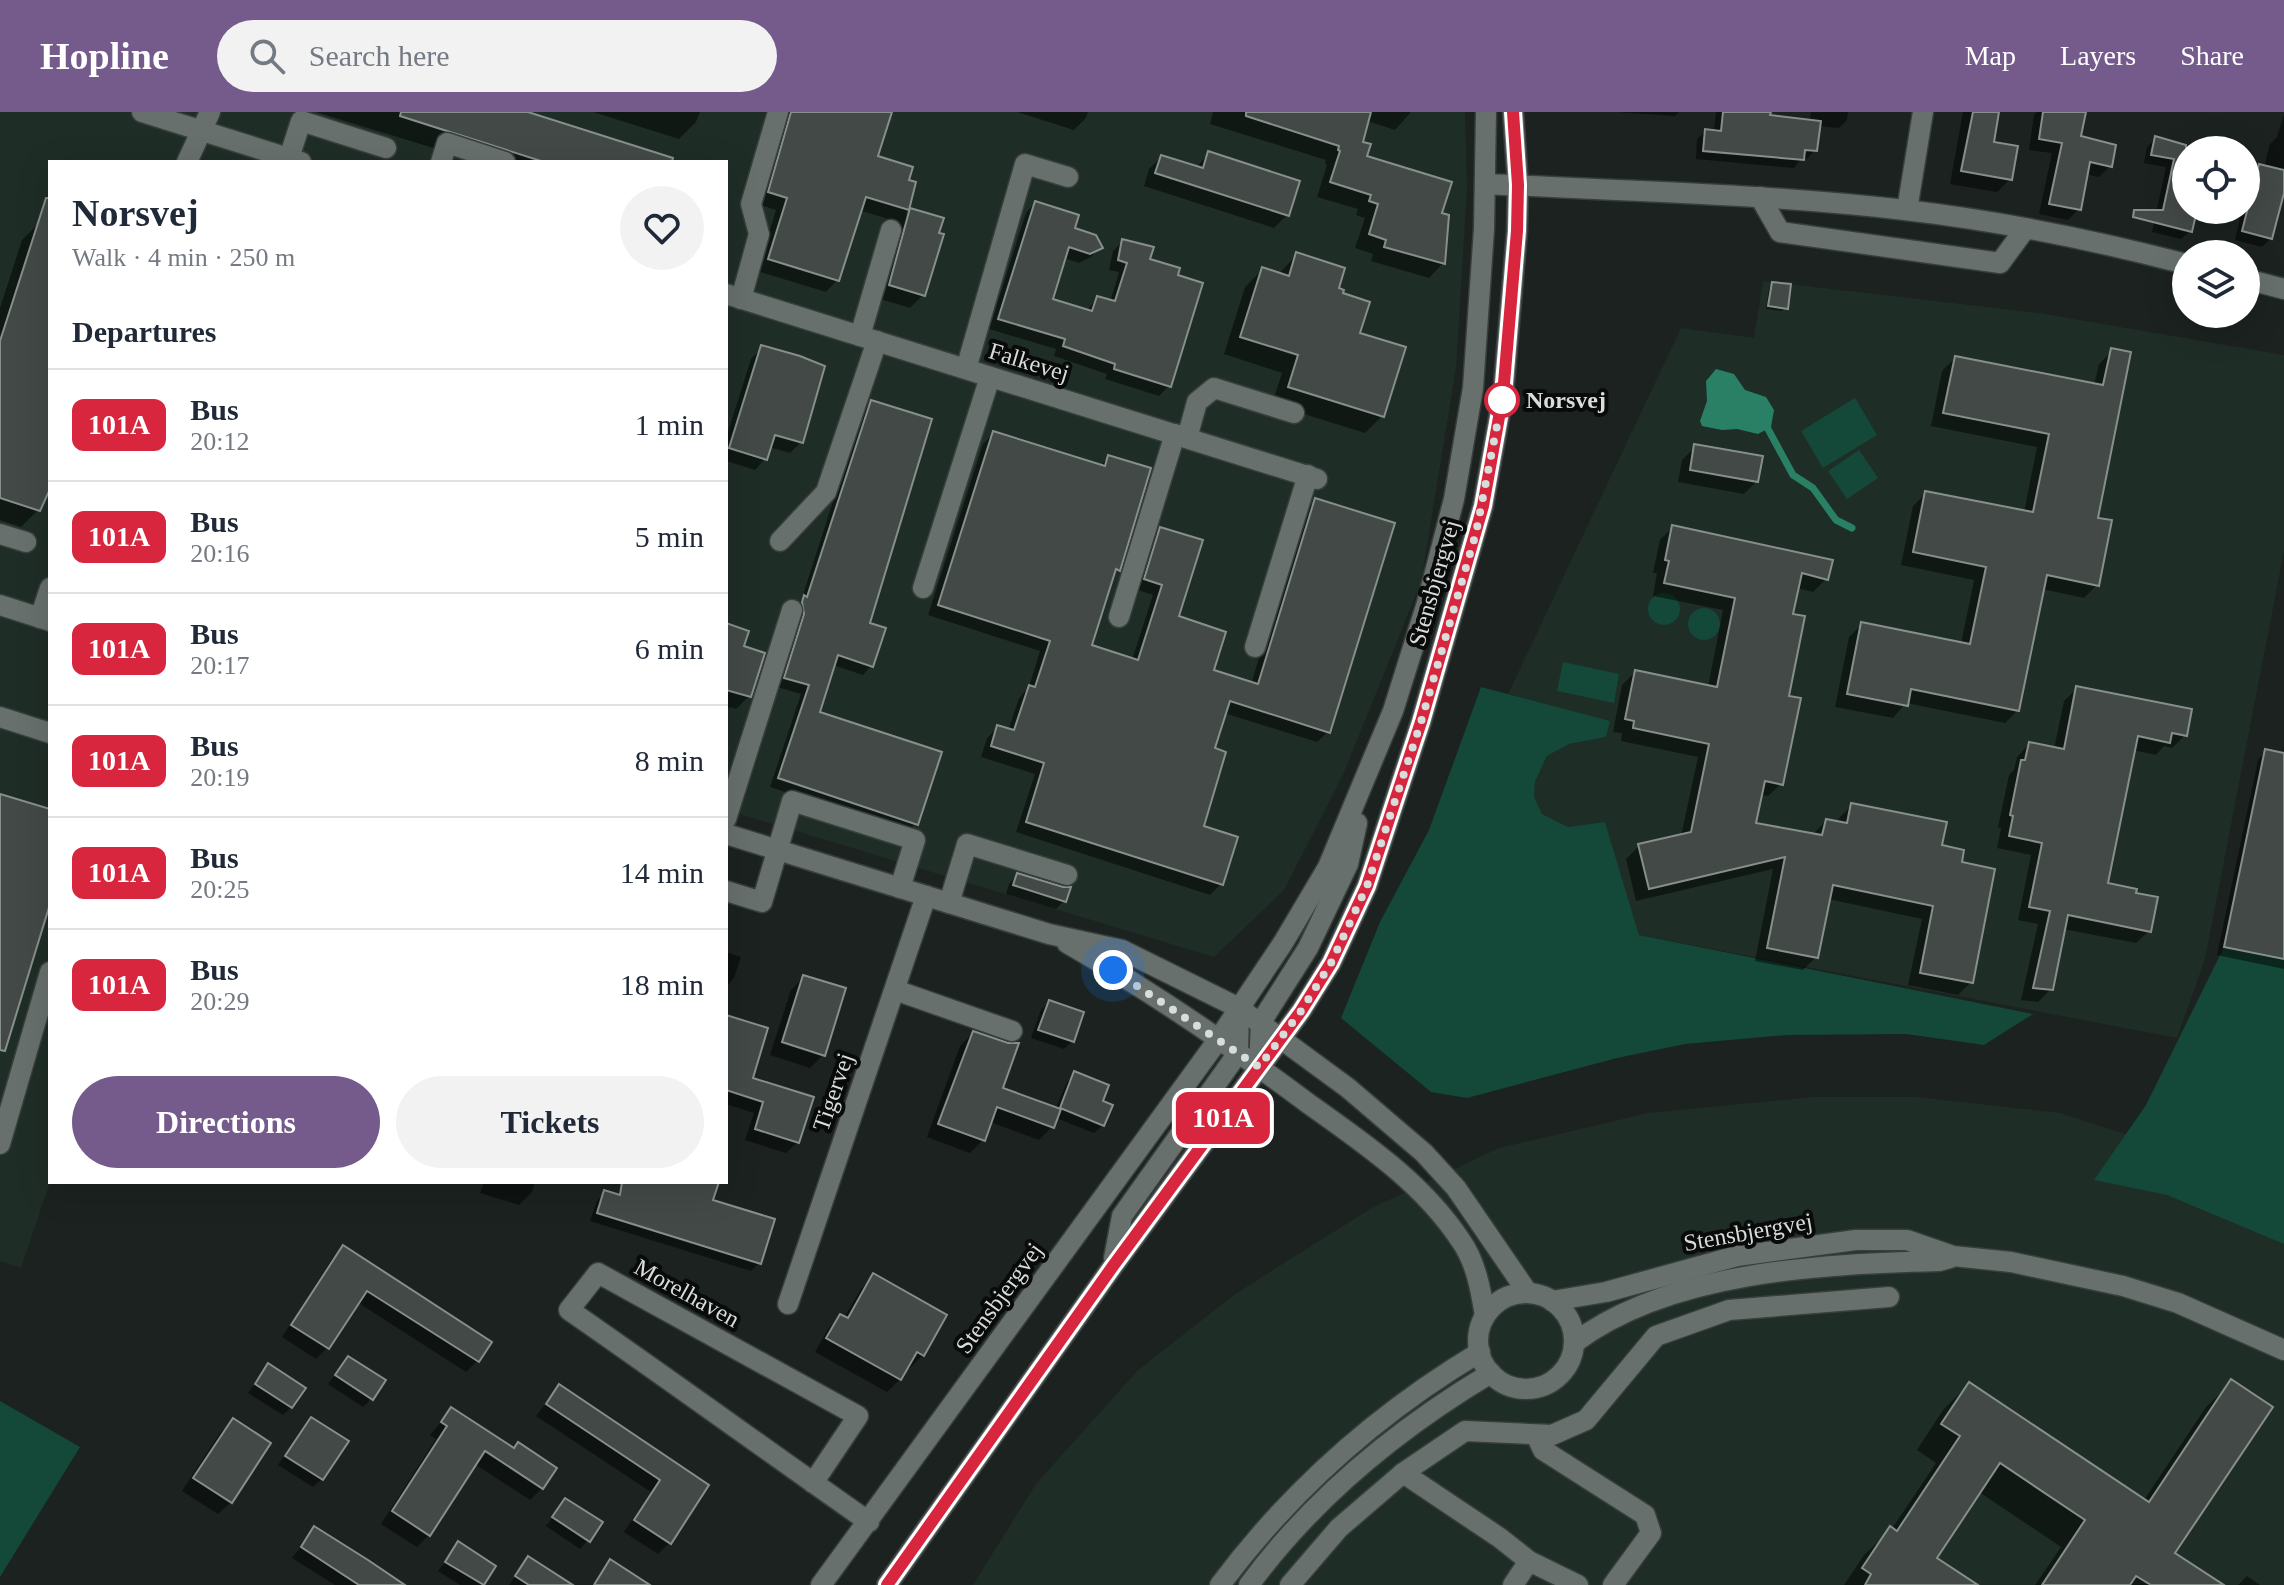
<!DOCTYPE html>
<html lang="en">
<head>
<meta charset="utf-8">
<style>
  body { margin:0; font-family:Georgia,serif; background:#f2f2f3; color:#1f2937; height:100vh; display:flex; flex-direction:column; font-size:30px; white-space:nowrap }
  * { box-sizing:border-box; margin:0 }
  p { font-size:26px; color:#747a83 }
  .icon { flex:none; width:44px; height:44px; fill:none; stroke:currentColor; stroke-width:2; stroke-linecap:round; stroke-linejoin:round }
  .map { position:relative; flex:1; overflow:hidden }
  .details { position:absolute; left:48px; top:48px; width:680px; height:1024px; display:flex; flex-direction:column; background:#fff; border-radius:0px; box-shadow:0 8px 32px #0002 }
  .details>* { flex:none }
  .badge { padding:0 16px; border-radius:12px; font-size:28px; line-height:52px }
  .fabs { position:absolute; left:2172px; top:24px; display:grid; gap:16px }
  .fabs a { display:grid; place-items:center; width:88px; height:88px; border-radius:50%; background:#fff; box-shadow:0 8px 32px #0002; font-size:40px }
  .you { position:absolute; width:40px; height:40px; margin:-20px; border:6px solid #fff; border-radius:50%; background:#1a73e8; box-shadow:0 0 0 12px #1a73e833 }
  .map>.badge { position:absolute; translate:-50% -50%; box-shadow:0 0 0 4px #fff }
  h2 { padding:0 24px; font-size:30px; line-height:72px }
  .round { display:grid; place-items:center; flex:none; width:84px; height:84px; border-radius:42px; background:#f2f2f3 }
  .overview { display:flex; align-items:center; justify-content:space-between; height:136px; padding:0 24px }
  h1 { font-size:38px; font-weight:700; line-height:60px }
  .primary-button { display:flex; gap:16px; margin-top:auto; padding:16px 24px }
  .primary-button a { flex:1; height:92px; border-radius:48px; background:#755b8c; color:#fff; font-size:32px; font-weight:700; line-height:92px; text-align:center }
  .primary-button a+a { background:#f2f2f3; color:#1f2937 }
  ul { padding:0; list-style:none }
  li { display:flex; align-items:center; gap:24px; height:112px; padding:0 24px; border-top:2px solid #e0e1e3 }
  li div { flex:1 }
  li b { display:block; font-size:30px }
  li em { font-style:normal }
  li .badge { min-width:88px; font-weight:700; text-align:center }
  header { display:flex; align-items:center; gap:48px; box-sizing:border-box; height:112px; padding:0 40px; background:#755b8c; color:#fff }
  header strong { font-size:38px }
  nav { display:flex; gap:44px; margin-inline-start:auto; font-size:28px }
  .search { width:560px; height:72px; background:#f2f2f3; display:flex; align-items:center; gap:20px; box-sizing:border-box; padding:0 28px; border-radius:44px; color:#747a83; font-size:30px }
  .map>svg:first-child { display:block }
</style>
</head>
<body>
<header>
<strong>Hopline</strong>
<div class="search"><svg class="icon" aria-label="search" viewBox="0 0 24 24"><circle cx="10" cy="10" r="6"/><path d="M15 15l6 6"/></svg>Search here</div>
<nav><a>Map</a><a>Layers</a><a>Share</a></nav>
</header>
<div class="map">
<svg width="2284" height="1473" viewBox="0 0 2284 1473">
  <rect width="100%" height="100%" fill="#1b221f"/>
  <g fill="#1f2d27">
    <path d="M0,0h1465l2,77 -11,179 -35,214 -78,193 -59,115 -70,67 -488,-147v-648h-676v1020l-29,86 -21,-7z"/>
    <path d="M1763,169l276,32 245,42v196l-79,408 -28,79 -538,-103 -34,-113 -37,5 -27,-13 -7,-17 1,-15 12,-26 22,-12 37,-7 3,-16 -101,-27 173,-366 73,10z"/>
    <path d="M1815,985h101l144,16 155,50 69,34v388h-1311l63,-101 101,-113 98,-77 135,-85 129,-61 149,-35z"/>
  </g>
  <g fill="#144838">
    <path d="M1855,286l22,37 -54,33 -22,-37z"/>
    <path d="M1859,338l19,28 -31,21 -19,-28z"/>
    <circle cx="1664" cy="497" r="16"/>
    <circle cx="1704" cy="512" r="16"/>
    <path d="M1563,550l56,12 -5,29 -57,-12z"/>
    <path d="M1481,575l129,34 -4,16 -37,7 -22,12 -12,26 -1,15 8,17 26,13 37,-5 34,113 394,79 -49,31 -78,-11 -119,1 -102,9 -68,14 -150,40 -36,-6 -90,-74 39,-96 49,-92z"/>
    <path d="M2224,835l60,12v285l-117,-49 -73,-15 52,-75z"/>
    <path d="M0,1289l80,46 -80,130z"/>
  </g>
  <path fill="#298064" d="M1716,257l18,5 11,16 21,7 8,13 -3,17 -13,7 -21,-5 -15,1 -20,-4 -2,-5 7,-20 -1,-20z"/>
  <g fill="#0007">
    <path d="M316,0h206l158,50h-201z"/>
    <path d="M593,0h107l-4,10 -17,17z"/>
    <path d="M779,0h98l-1,46 30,23 7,2 -7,32 4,-5 13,85 -13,13 -33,-10 21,-76 -39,-12 -22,70 -11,12 -69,-21 19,-61 -19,-6z"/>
    <path d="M1017,0h71l-2,6 -12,12z"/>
    <path d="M1213,0h198l-16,18 -28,-9 -6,22 3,14 76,58 3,48 -14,15 -58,-17 2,-7 -18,-6 10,-30 -9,-3 2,-6 -41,-12 10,-32 -2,-1 1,-4 -116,-36z"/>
    <path d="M1617,0h62l-4,4z"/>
    <path d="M1716,0h53l-1,5 42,4 1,-9h37l-1,8 -8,8 -21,-2 -3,24 -8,9 -5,-1 -8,10 -98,-9 1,-20 9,-8 8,1z"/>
    <path d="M1963,0h34l-5,32 18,35 -13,13 -47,-8z"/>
    <path d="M2037,0h47l-5,25 31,29 -11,11 -13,-3 -7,35 -11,11 -29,-6 13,-61 -23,-3 5,-35z"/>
    <path d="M2284,3v70l-13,53 -9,9 -27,-7 5,-22 -43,-8h49v-40l8,2 6,-6 4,1 6,-23 7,-7z"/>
    <path d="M2156,26l30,20v52h10l-6,21 -9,8 -29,-7 14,-65 -22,-4 3,-16z"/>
    <path d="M1209,41l89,29 -11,33 -13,13 -130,-42 5,-17 12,-12 35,11z"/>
    <path d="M1035,91l65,44 -9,10 -12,6 -15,-5 -13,42 36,11 10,-13 13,4 9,-30 -10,-2 4,-19 10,-10 25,19 21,126 -10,10 -54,-17 2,-5 -53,-18 2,-7 -67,-20 37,-116z"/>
    <path d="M39,111l11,3v256l-12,28 -17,17 -21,-7v-212l22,-68z"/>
    <path d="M1297,142l44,40 17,40 24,82 -17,17 -93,-29 10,-31 -58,-19 21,-67 17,-17 16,5z"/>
    <path d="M1773,172l13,24 -4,3 -16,-2 3,-21z"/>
    <path d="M762,236l39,94 -11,11 -21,-6 -4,12 -10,11 -29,-9v-23l25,-79z"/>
    <path d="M2112,239l-17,169 2,65 -13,13 -42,-9 -24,121 -13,13 -99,-20 -13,15 -58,-11 14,-70 13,-13 99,20 13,-64 -73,-15 12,-59 13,-13 98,19 13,-65 -106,-21 11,-55 13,-13 139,27 5,-21z"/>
    <path d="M871,290l-4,222 4,42 -8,9 -30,-10 -15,48 98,110 -9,9 -137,-45 31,-93 -24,-7 18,-80 6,-6 61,-190z"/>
    <path d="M994,321l105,34 10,-10 9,113 -7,6 -22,71 43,13 21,-65 -18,-6 15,-49 11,-11 15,89 36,53 39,13 54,-173 11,-10 12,231 -11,10 -93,-29 -12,37 -11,77 20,57 -11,11 -194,-63 19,-58 -54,-17 6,-19 11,-11 10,4 11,-33 10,-11 11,-36 -112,-36 55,-171z"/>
    <path d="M1695,335l62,34 -13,13 -66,-12 4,-22z"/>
    <path d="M1673,415l153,52 -13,13 -16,-4 -6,28 -10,168 -13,12 -8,-1 -6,30 59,9 13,-13 12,3 1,-6 13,-13 88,42 20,17 11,118 -13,13 -50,-10 14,-66 -94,-20 -12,58 -13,13 -48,-9 18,-92 -137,32 -10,-42 13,-13 42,-10 17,-79 -77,-16 1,-8 -9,-1 9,-47 13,-13 73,15 15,-77 -70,-14 4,-23h-4l7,-33z"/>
    <path d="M726,515l16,21 7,48 -13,13 -6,-2 -4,4z"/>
    <path d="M2077,576l108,47 -13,13 -8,-2 -8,9 -23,-5 -27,135 43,46 -13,12 -73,-14 -12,60 -13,13 -17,-2 17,-76 -20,-4 13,-65 -34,-7 4,-20 -3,-1 11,-52 5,-5 3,-13 12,-13 25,5 10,-48z"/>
    <path d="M2266,639l18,4v214l-67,-14 41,-195z"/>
    <path d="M1017,763l47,26 -8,8 -50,-15 3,-10z"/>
    <path d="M726,840l15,5 -7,21 -8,9z"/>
    <path d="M804,865l19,78 -13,13 -40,-13 21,-65z"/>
    <path d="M1049,890l23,39 -8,8 -33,-11 10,-28z"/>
    <path d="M726,905l24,62 48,63 -12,11 -41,-13 9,-27 -28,-9z"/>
    <path d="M973,921l27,56 55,21 12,-28 8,-8 25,28 3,23 -9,8 -38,-15 -4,9 -13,13 -49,-18 -7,18 -13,13 -43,-16 33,-91z"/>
    <path d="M484,1070h51l-3,10 -13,13 -39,-12z"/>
    <path d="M668,1070h49l-6,19 48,62 -8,8 -161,-50 7,-20 8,-9 54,17z"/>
    <path d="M343,1135l146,95 -12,19 -11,11 -109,-70 -30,46 -11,11 -34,-22 50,-78z"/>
    <path d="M874,1164l49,79 -13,13 -3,-2 -7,13 -13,13 -72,-40 13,-23 13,-13 3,2 17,-29z"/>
    <path d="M348,1247l23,40 -8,8 -35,-23z"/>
    <path d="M268,1254l23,41 -8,8 -35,-22z"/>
    <path d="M2232,1270l-59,171 48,32h-186l26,-38 -82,-55 -45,66 41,27h-131l20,-30 27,-25 45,-67 -19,-13 26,-40 26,-26 175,116 62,-93z"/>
    <path d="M559,1274l148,99 -38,58 -11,11 -34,-22 27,-40 -115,-76z"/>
    <path d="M451,1298l91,78 -12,12 -55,-36 -46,71 -12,12 -36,-23 55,-85 -6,-4z"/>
    <path d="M311,1307l11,60 -9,8 -35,-22z"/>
    <path d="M233,1308l-2,82 -13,12 -36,-23 38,-58z"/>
    <path d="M565,1389l23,39 -8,9 -34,-23z"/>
    <path d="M315,1417l87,56h-67l-43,-27z"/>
    <path d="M459,1432l34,22 -12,19h-21l-22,-14z"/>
    <path d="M528,1447l33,26h-52z"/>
    <path d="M2247,1464l13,9h-22z"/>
  </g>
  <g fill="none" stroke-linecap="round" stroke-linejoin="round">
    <path stroke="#298064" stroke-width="7" d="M1768,317l25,46 20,13 23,32 16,8"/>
  </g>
  <g fill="#424946" stroke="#878f8b" stroke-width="2">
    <path d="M401,0h127l145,46 -1,4h-128l-144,-46z"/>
    <path d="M791,0h101l-14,44 35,11 -4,13 7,2 -7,28 -43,-13 -27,84 -71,-22 19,-61 -19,-6z"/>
    <path d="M1246,0h125l-8,30 8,2 -4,12 85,26 -10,31 7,2 -4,49 -61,-17 2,-7 -17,-6 9,-30 -9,-3 2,-6 -41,-13 10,-31 -2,-1 1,-4 -93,-30z"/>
    <path d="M1723,0h48l-1,3 51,6 -4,30 -12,-1 -1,10 -101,-9 2,-22 16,2z"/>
    <path d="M1973,0h26l-5,30 24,4 -6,34 -51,-9z"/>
    <path d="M2043,0h43l-5,24 35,9 -4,22 -22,-5 -9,48 -32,-6 13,-61 -23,-4z"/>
    <path d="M2155,24l31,9v65h11l-5,22 -59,-15 1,-7h29l11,-51 -23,-4z"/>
    <path d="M1208,39l92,30 -11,35 -134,-43 6,-18 42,13z"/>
    <path d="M2259,52l25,6v23l-12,46 -30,-8z"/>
    <path d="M46,86h4v291l-10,22 -40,-13v-157z"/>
    <path d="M1035,89l44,14 -4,13 21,7 7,13 -13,6 -21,-7 -16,52 39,12 5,-15 18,5 12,-38 -9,-3 4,-21 32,8 -4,12 30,9 -2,7 25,8 -32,104 -57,-18 1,-5 -52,-18 2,-7 -67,-20z"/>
    <path d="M910,96l34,10 -5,15 5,1 -19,62 -36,-11z"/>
    <path d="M1296,140l49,16 -6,20 5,2 -1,3 27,9 -10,31 46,14 -22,70 -96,-30 10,-32 -58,-18 22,-70 27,9z"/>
    <path d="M1772,170l19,2 -3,25 -20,-3z"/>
    <path d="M761,233l39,11 25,10 -22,77 -28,-8 -8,25 -38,-12z"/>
    <path d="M2111,236l20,4 -33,166 14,2 -13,66 -52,-11 -28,136 -108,-22 -3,17 -61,-12 14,-72 109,22 16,-77 -73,-15 12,-61 108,21 16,-78 -106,-21 12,-57 148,29z"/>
    <path d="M871,288l61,19 -62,204 16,5 -13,39 -35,-12 -18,57 122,40 -24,73 -140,-47 31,-93 -25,-7 20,-64 -2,-12 2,-7 3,2z"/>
    <path d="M993,319l112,35 3,-11 43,13 -31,103 -4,-2 -24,76 46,15 24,-75 -18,-6 16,-52 43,13 -24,76 47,16 -12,38 44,14 57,-186 80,25 -65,210 -100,-32 -15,47 11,4 -22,74 34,11 -15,48 -197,-63 18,-59 -53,-17 6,-21 17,5 15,-45 6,2 15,-46 -112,-36z"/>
    <path d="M1694,332l69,12 -5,26 -68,-12z"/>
    <path d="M1672,413l161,35 -5,20 -26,-7 -9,41 12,2 -16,80 12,2 -18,87 -18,-4 -9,42 66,12 4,-16 21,4 4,-20 96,19 -5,23 22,5 -2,12 33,7 -22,114 -53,-10 13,-67 -100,-21 -15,73 -51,-10 18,-91 -136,32 -11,-45 53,-12 18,-88 -76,-16 1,-7 -9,-2 10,-49 82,17 18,-89 -71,-15 5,-22 -4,-1z"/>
    <path d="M726,511l23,8 -5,15 21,7 -14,44 -25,-7z"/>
    <path d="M2076,574l116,23 -5,27 -15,-3 -2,10 -32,-7 -30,147 29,6 -1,4 22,4 -7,35 -83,-17 -15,75 -20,-2 17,-77 -21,-4 13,-64 -33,-7 4,-20 -3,-1 11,-55h4l4,-18 35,7z"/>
    <path d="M2265,637l19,4v206l-60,-12z"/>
    <path d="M0,682l50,15v95l-45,147 -5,-1z"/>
    <path d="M1017,761l46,14h8l-5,15 -53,-17z"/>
    <path d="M803,863l43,13 -21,68 -43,-14z"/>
    <path d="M1049,888l35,12 -10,30 -36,-12z"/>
    <path d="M726,903l42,13 -15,50 61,19 -15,46 -44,-14 8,-27 -37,-12z"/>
    <path d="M973,919l35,12h11l-16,45 58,21 -7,19 -57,-21 -12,34 -47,-17z"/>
    <path d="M1074,959l35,14 -6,16 10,4 -9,21 -44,-18z"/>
    <path d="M622,1070h97l-6,18 62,19 -14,45 -164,-51 7,-23 16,5z"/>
    <path d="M343,1133l149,97 -13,20 -112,-71 -38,58 -38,-24z"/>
    <path d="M873,1161l74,42 -23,41 -7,-4 -16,28 -75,-42 14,-24 8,4z"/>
    <path d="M348,1244l38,24 -13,20 -38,-25z"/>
    <path d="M268,1251l38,25 -14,20 -37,-24z"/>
    <path d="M2231,1267l42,28 -98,146 49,32h-73l-15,-9 -6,9h-88l43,-65 -85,-57 -63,95 41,27h-113l6,-11 -9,-6 28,-42 7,5 63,-95 -19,-12 28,-42 180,120z"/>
    <path d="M559,1272l150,101 -38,59 -37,-24 26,-40 -114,-76z"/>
    <path d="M451,1295l63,41 4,-6 39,26 -14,21 -58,-38 -55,85 -38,-25 55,-85 -6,-4z"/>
    <path d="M311,1305l38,24 -26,39 -38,-24z"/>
    <path d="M233,1306l38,25 -39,60 -39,-25z"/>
    <path d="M565,1386l38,24 -13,20 -38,-25z"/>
    <path d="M314,1414l54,34 37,25h-46l-58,-38z"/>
    <path d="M458,1429l38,25 -12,19 -39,-23z"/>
    <path d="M528,1444l45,29h-44l-14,-9z"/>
    <path d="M610,1447l40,26h-56z"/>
  </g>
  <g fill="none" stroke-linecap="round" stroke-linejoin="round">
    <defs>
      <g id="minor">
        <path d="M142,0l159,50"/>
        <path d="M289,46l12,-37 85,27"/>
        <path d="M187,50l23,-50"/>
        <path d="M441,50l6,-19 58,19"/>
        <path d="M1486,72c140,7 280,10 419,26 95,11 189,30 281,54"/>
        <path d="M1760,85l20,35 220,31 25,-34"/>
        <path d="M1907,98l16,-98"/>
        <path d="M2246,167l38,10"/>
        <path d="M726,182l591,185"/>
        <path d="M741,187l18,-65 -8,-30 27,-92"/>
        <path d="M860,224l31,-106"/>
        <path d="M966,257l59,-205 43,13"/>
        <path d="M1187,326l10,-36 17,-14 80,25"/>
        <path d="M0,422l26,8"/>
        <path d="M780,429l46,-49 51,-151"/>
        <path d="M923,476l67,-211"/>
        <path d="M0,493l50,16"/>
        <path d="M1119,505l56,-183"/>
        <path d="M40,506l10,-30"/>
        <path d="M1255,535l53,-172"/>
        <path d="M0,605l50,16"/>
        <path d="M726,707l66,-209"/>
        <path d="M726,722l323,100 73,16 117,58 109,80 76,65 32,35 72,105"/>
        <path d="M726,779l36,11 30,-101 123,39 -15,48"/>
        <path d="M949,791l18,-59 100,31"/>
        <path d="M1067,831c84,48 164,103 242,161 56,40 114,79 152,137 15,21 20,50 24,75"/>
        <path d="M895,878l117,41"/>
        <path d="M1259,955l2,-45 47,-74 40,-84 9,-41"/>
        <path d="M0,1032l50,-172"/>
        <path d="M1114,1146l8,-42 116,-163 1,-45"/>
        <circle cx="1526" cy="1229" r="48"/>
        <path d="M1552,1189l54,-9 131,-36 119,-16h51l46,16 58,6 112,24 55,17 106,47"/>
        <path d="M788,1192l138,-408"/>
        <path d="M1574,1231c95,-72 249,-79 365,-82l11,-3"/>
        <path d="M1536,1323l7,15 102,65 6,18 -38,52"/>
        <path d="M1403,1361l97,65 29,23 -16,24"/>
        <path d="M813,1371l45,-67 -260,-143 -29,37c101,70 200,142 300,212"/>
        <path d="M1529,1449l49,24"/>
        <path d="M821,1473l397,-545 65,-97 45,-76 65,-156 34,-108 27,-104 19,-111 11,-159 2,-117"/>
        <path d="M887,1473l226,-319 188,-255 30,-48 36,-77 54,-164 62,-216 20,-111 14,-164 1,-46 -5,-73"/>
        <path d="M1220,1473c71,-95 158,-172 260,-233"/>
        <path d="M1249,1473c64,-87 150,-157 242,-212"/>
        <path d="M1290,1473l49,-57 64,-55 62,-42 87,4 34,-15 70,-84 73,-26 160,-13"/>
      </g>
    </defs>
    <use href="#minor" stroke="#383e3b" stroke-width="23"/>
    <use href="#minor" stroke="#68706d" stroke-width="20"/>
  </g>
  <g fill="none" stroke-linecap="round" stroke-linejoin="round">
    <defs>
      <path id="line" d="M887,1473l226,-319 188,-255 30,-48 36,-77 54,-164 62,-216 20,-111 14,-164 1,-46 -5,-73"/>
    </defs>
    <use href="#line" stroke="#fff" stroke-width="18"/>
    <use href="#line" stroke="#d7263d" stroke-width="12"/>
    <path stroke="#d8dcda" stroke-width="8" stroke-dasharray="0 14.4" d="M1113,858l146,97 42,-56 30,-48 36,-77 54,-164 55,-189 26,-133"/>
  </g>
  <circle fill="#fff" stroke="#d7263d" stroke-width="4" cx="1502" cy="288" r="16"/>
  <g text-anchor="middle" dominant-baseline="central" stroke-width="8" stroke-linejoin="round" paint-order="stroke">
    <g font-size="24" fill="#d8dcda" stroke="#080b09">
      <text transform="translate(1029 250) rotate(17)">Falkevej</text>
      <text transform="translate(1434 471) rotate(-74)">Stensbjergvej</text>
      <text transform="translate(833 980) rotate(-71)">Tigervej</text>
      <text transform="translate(1748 1120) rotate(-10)">Stensbjergvej</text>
      <text transform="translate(687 1181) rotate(29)">Morelhaven</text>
      <text transform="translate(999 1186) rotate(-54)">Stensbjergvej</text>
    </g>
    <g font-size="24" font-weight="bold" fill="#d8dcda" stroke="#080b09" text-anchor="start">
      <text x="1526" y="288">Norsvej</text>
    </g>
  </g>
</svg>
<div class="fabs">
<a><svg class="icon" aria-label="locate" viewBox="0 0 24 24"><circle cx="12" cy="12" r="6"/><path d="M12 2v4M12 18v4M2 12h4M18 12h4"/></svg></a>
<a><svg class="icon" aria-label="layers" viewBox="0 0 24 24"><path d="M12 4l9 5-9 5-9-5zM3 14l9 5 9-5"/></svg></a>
</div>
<div class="you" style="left:1113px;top:858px"></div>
<b class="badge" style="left:1223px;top:1006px;background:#d7263d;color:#fff">101A</b>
<section class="details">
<div class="overview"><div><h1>Norsvej</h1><p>Walk · 4 min · 250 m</p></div><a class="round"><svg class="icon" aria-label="heart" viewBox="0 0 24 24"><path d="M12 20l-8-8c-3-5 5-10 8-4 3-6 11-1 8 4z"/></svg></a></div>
<h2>Departures</h2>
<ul>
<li><span class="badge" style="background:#d7263d;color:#fff">101A</span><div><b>Bus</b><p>20:12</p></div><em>1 min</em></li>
<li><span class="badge" style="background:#d7263d;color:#fff">101A</span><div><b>Bus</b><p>20:16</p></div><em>5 min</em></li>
<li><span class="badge" style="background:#d7263d;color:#fff">101A</span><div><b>Bus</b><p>20:17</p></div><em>6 min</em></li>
<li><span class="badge" style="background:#d7263d;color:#fff">101A</span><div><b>Bus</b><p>20:19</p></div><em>8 min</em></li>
<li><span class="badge" style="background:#d7263d;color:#fff">101A</span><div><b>Bus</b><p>20:25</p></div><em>14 min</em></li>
<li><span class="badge" style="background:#d7263d;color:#fff">101A</span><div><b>Bus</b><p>20:29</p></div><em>18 min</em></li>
</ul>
<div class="primary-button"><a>Directions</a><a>Tickets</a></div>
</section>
</div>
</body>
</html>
